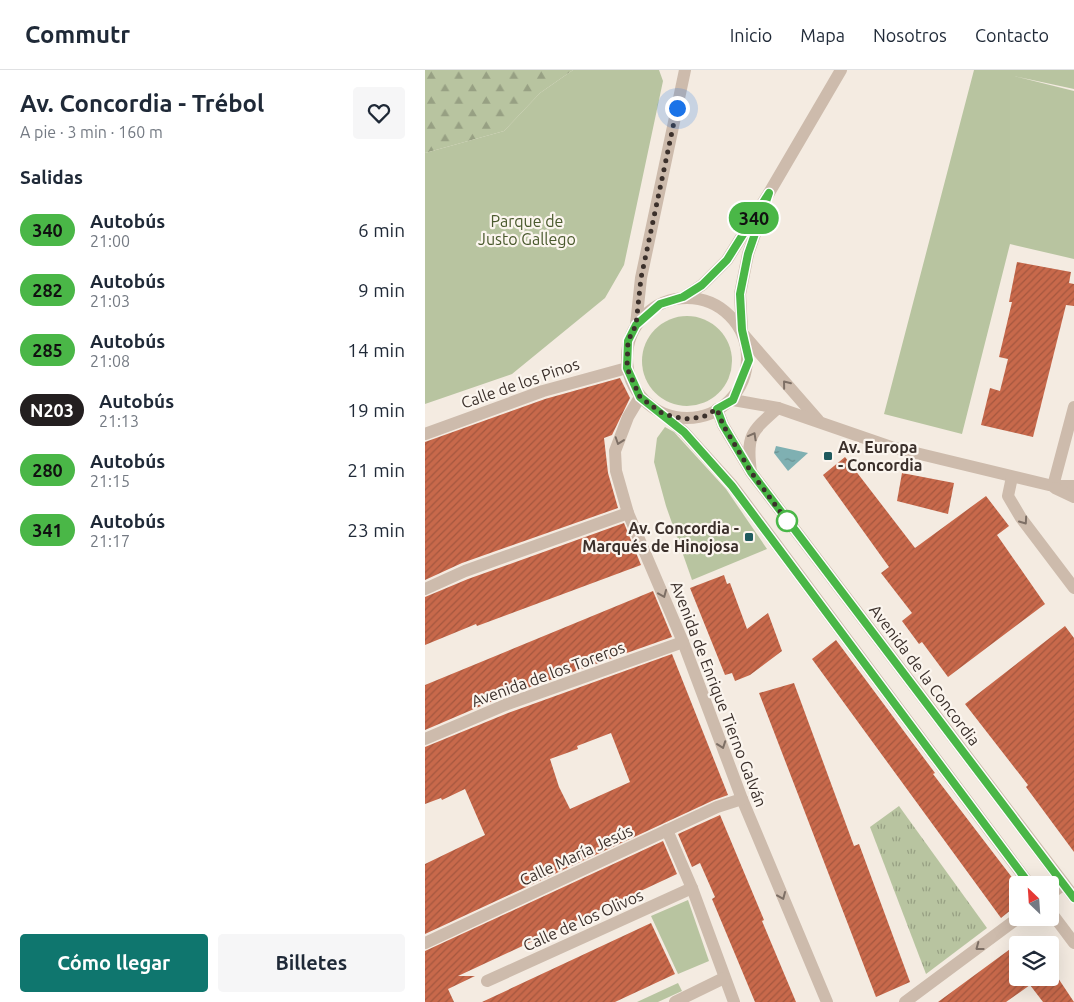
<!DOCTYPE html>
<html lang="es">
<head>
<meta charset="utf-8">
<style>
  body { margin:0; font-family:Ubuntu,sans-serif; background:#f6f6f7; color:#1f2937; height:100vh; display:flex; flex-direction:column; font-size:19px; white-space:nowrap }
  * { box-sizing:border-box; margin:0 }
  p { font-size:16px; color:#747a83 }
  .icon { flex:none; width:28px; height:28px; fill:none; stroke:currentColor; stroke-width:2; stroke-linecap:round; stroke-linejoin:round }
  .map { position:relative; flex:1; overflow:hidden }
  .panel { display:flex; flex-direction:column; background:#fff; width:425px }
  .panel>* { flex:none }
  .badge { padding:0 10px; border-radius:16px; font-size:18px; line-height:32px }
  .needle { width:32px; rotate:335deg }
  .controls { position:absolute; left:584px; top:806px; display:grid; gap:10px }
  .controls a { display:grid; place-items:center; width:50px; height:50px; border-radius:5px; background:#fff; box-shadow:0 5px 20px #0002; font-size:25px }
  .you { position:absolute; width:25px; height:25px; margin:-12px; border:4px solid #fff; border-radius:50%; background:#1a73e8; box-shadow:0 0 0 8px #1a73e833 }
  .map>.badge { position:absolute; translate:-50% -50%; box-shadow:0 0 0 2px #fff }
  h2 { padding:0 20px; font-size:19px; line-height:45px }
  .round { display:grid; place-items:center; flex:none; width:52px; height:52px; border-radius:5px; background:#f6f6f7 }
  .headline { display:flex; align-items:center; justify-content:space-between; height:85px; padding:0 20px }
  h1 { font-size:24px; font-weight:700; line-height:38px }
  .primary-button { display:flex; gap:10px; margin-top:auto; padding:10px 20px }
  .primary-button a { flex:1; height:58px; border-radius:5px; background:#0f766e; color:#fff; font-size:20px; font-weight:700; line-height:58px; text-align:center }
  .primary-button a+a { background:#f6f6f7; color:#1f2937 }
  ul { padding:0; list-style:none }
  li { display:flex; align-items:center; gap:15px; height:60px; padding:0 20px }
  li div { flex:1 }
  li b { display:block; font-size:19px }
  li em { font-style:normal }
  li .badge { min-width:55px; font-weight:700; text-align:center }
  header { display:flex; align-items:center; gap:30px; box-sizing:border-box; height:70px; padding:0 25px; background:#fff; border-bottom:1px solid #e0e1e3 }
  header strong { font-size:24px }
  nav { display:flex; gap:28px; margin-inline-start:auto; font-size:18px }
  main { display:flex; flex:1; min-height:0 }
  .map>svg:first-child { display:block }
</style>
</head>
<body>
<header>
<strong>Commutr</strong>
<nav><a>Inicio</a><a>Mapa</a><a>Nosotros</a><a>Contacto</a></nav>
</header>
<main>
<section class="panel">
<div class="headline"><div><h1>Av. Concordia - Trébol</h1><p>A pie · 3 min · 160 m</p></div><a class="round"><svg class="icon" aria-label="heart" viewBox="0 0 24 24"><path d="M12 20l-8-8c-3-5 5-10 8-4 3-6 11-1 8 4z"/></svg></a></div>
<h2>Salidas</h2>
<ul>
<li><span class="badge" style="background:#4ab747;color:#111">340</span><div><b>Autobús</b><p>21:00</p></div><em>6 min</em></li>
<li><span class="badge" style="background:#4ab747;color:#111">282</span><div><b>Autobús</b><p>21:03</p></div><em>9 min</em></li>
<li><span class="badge" style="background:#4ab747;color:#111">285</span><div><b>Autobús</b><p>21:08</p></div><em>14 min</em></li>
<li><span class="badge" style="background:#231f20;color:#fff">N203</span><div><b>Autobús</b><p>21:13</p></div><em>19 min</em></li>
<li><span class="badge" style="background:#4ab747;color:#111">280</span><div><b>Autobús</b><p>21:15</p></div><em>21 min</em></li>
<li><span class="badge" style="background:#4ab747;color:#111">341</span><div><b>Autobús</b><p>21:17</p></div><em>23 min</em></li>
</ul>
<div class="primary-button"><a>Cómo llegar</a><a>Billetes</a></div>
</section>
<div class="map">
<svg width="649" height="932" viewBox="0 0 649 932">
  <defs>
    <pattern id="grass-tufts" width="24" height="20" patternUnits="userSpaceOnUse" patternTransform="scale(1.25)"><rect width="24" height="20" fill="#b8c4a0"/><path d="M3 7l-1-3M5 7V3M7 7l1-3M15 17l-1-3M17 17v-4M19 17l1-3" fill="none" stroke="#97a083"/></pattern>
    <pattern id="forest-firs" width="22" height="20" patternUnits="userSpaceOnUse" patternTransform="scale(1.25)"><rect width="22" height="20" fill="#b8c4a0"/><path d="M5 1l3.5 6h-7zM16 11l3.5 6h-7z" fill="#97a083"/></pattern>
    <pattern id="water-ripples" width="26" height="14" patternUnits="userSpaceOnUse" patternTransform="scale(1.25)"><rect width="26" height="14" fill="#7fb0b2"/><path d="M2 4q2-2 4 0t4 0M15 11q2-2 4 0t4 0" fill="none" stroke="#699091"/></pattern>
    <pattern id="building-hatch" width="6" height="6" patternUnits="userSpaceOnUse" patternTransform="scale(1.25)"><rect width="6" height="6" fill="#c8694b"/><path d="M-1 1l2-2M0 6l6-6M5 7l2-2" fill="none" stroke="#a4573f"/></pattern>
  </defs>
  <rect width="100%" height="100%" fill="#f4ebe1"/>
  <path fill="url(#grass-tufts)" d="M474,736l88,122 -61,46 -56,-147z"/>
  <path fill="url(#forest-firs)" d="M0,0h148l-33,23 -36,38 -79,22z"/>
  <g fill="#b8c4a0">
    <path d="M148,0h86l4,11 -39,184 -19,33 -93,76 -87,30v-251l79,-22 36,-38z"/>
    <path d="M549,0h100v19l-60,-13 60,15v168l-64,-15 -48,190 -78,-20z"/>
    <circle cx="262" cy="291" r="45"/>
    <path d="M240,357l9,5 52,57 41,60 -75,31 -26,-74 -12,-44 3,-24z"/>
    <path d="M263,830l21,61 -31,13 -27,-58z"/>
    <path d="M253,913l4,8 -24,11h-21z"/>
  </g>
  <path fill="url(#water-ripples)" d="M351,376l32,7 -20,18 -14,-18z"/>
  <g fill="url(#building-hatch)" fill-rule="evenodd">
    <path d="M592,192l54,10 -2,11 5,1v22l-8,-1 -33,132 -52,-12 9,-37 10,3 8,-32 -9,-2 13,-55h-3z"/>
    <path d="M195,308l10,20 -18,37 -8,3 4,35 10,35 -156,55 -37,17v-138l120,-43z"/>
    <path d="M420,387l70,91 71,-52 23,30 -12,9 48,69 -97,73 -26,-35 -3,2 -17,-23 10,-8 -31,-40 8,-6 -66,-92z"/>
    <path d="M477,403l52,10 -6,31 -51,-13z"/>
    <path d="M199,453l17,42 -164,61 -1,-2 -51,21v-48l43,-18z"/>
    <path d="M299,505l3,9 3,-1 17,46 21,-16 14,38 -32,24 -15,6 -3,-8 -7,2 -35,-87z"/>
    <path d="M228,521l19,46 -170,60 -77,33v-45z"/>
    <path d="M640,556l9,12v214l-48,-65 2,-2 -63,-81z"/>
    <path d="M411,570l99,133 -2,1 84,110v21l-16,13 -189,-259z"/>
    <path d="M247,584l56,141 -14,5 -289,134v-70l60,-29 -20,-46 -23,11 -1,-2 -16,6v-57l83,-34zM186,663l19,49 -60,27 -11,-22 -9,-28 28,-10 -1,-3z"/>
    <path d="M369,613l60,163 5,-2 51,138 -34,15 -117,-304z"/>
    <path d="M295,745l44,105 -2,1 34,81h-41l-43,-103 3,-2 -15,-34 -8,4 -14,-33z"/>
    <path d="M238,771l14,33 -219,102h17l-27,13 6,13h-29v-51z"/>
    <path d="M226,853l24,51 -60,28h-133z"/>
    <path d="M592,874v34h41l16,24h-31l-13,-17 -24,17h-68z"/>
  </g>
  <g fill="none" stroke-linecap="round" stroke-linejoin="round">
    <g stroke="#cdbbac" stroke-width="12">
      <path d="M318,264l75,86"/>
      <path d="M215,327l-12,20 -13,34 1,20 12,42 55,129 59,157 85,203"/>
      <path d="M308,330l45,8 113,39 162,39h21"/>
      <path d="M0,364l118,-43 84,-23"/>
      <path d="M326,402c-5,-37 0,-40 27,-64"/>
      <path d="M587,407l-4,19 13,22 53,70"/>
      <path d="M628,416l21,-79"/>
      <path d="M630,418l19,9"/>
      <path d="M0,519l40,-18 163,-58"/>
      <path d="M0,669l80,-34 178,-63"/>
      <path d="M242,760l25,58 42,114"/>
      <path d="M625,824l14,-10"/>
      <path d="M0,873l292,-136 25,-8"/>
      <path d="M62,911l205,-93"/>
      <path d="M250,932l49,-24"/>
      <path d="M480,932l113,-84"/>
    </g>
    <g stroke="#cdbbac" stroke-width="12">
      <path d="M259,227l18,-12 25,-25 42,-67 72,-123"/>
      <circle cx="262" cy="288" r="60"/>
      <path d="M211,255l5,-47 44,-208"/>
      <path d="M317,260l-2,-36 8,-40 14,-40"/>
      <path d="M292,339l6,16 28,47 323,425"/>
      <path d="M238,344l21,18 48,53 298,400"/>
      <path d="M625,841l24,32"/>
    </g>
  </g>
  <defs><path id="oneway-chevron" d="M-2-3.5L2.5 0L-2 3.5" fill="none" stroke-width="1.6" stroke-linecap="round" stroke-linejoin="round" transform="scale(1.25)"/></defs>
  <g stroke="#7d6f65">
    <use href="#oneway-chevron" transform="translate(361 314) rotate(-129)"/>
    <use href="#oneway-chevron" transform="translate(328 366) rotate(-61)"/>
    <use href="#oneway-chevron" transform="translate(194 371) rotate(109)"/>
    <use href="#oneway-chevron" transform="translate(599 451) rotate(55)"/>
    <use href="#oneway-chevron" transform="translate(238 524) rotate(67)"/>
    <use href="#oneway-chevron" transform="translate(297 675) rotate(70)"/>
    <use href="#oneway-chevron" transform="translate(357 826) rotate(67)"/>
    <use href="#oneway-chevron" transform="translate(554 877) rotate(143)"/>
  </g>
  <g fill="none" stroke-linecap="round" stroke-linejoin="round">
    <defs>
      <path id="line" d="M605,815l-298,-399 -48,-54 -44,-35 -13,-29 1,-27 8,-16 24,-21 23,-7 19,-12 25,-25 42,-67 -21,61 -8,40 2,36 7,30 -16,40 -16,9 6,16 28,47 323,426"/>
    </defs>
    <use href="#line" stroke="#fff" stroke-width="11"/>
    <use href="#line" stroke="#4ab747" stroke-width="8"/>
    <path stroke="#3b302b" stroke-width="5" stroke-dasharray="0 9" d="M252,38l-36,170 -5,47 -8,16 -1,27 13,29 23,17 22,5 18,-2 14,-8 6,16 28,47 36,49"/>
  </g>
  <g fill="#1f5a5e" stroke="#fbf5ee" stroke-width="2">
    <rect x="398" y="381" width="10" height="10" rx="2.5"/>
    <rect x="319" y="462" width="10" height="10" rx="2.5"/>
  </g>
  <circle fill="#fff" stroke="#4ab747" stroke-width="2.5" cx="362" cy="451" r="10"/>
  <g text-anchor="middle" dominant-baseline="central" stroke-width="4.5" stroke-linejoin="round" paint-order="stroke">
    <g font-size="16" fill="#4a5a2e" stroke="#fbf5ee">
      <text x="102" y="151">Parque de<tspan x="102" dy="18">Justo Gallego</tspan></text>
    </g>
    <g font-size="16" fill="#3b302b" stroke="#fbf5ee">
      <text transform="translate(95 313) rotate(-19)">Calle de los Pinos</text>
      <text transform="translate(123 604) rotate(-20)">Avenida de los Toreros</text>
      <text transform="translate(500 605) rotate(53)">Avenida de la Concordia</text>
      <text transform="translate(294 624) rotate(69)">Avenida de Enrique Tierno Galván</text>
      <text transform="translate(151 785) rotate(-25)">Calle María Jesús</text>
      <text transform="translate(158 850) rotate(-24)">Calle de los Olivos</text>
    </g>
    <g font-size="16" font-weight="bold" fill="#3b302b" stroke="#fbf5ee" text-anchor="start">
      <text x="413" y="377">Av. Europa<tspan x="413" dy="18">- Concordia</tspan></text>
      <text x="314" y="458" text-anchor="end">Av. Concordia -<tspan x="314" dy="18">Marqués de Hinojosa</tspan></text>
    </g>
  </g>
</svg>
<div class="controls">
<a><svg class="needle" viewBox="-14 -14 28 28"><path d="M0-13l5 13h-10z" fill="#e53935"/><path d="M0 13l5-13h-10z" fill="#747a83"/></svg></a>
<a><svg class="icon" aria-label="layers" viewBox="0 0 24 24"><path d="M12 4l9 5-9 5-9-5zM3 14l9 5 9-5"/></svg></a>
</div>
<div class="you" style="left:252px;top:38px"></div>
<b class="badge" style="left:329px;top:148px;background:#4ab747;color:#111">340</b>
</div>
</main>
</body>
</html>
